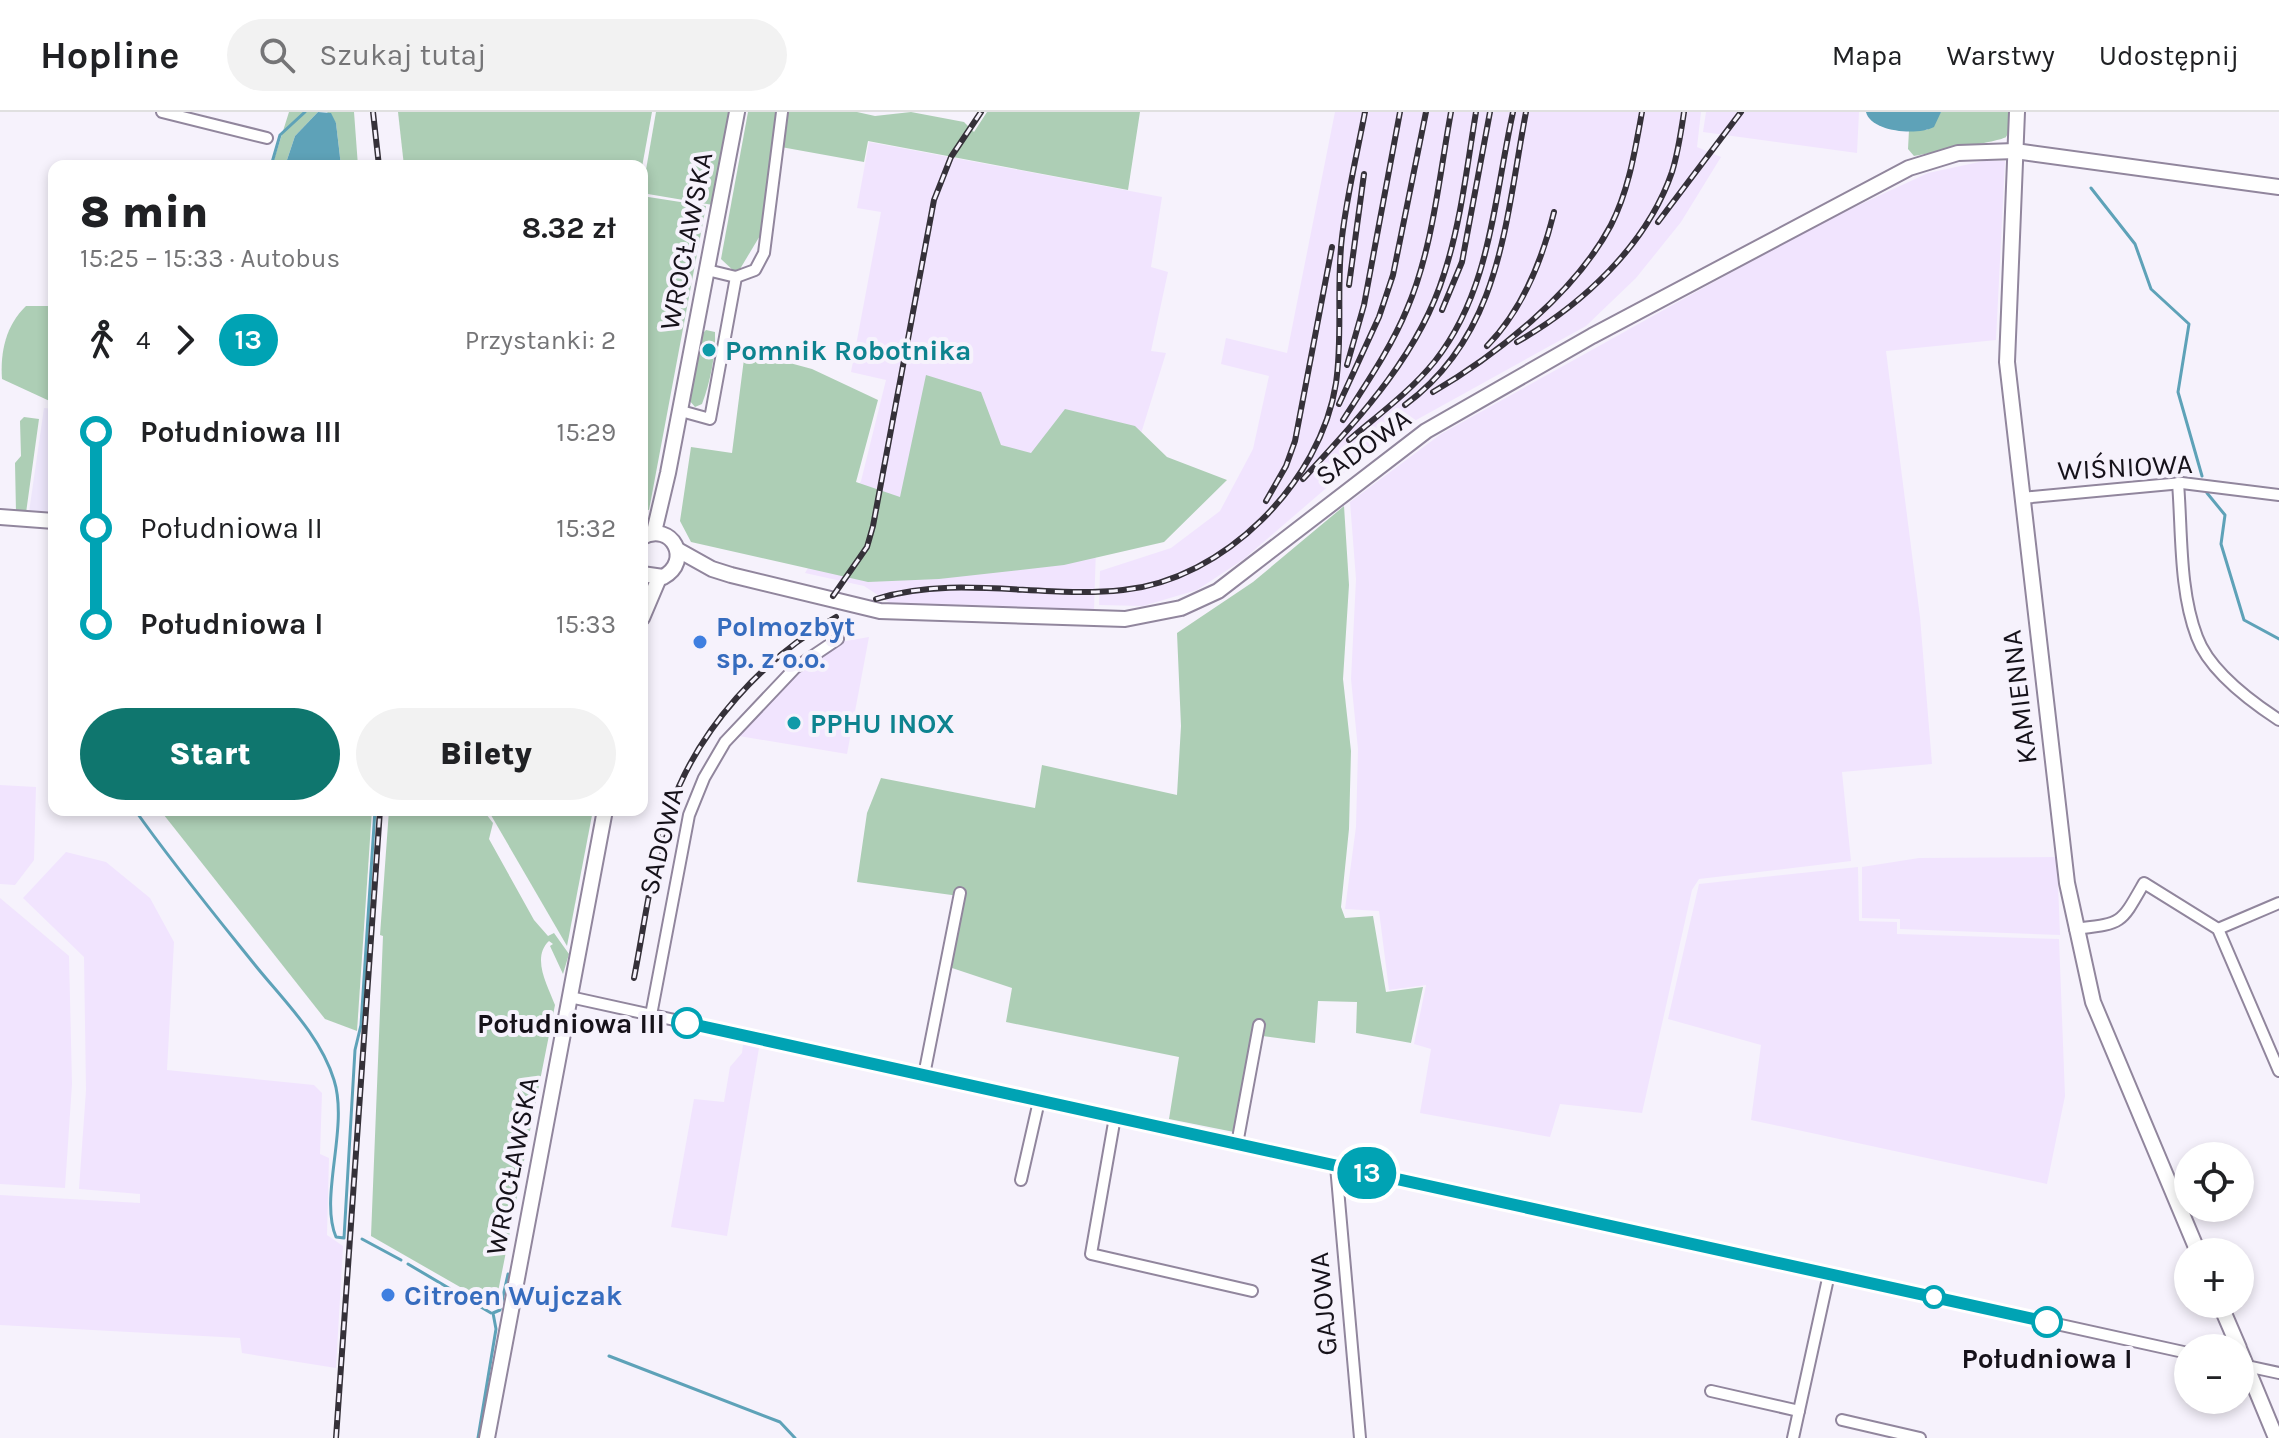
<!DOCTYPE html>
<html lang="pl">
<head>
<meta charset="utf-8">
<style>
  body { margin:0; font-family:Karla,sans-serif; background:#f2f2f2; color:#202124; height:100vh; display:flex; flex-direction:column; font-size:30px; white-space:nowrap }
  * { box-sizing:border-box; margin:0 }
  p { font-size:26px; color:#757577 }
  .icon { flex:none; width:44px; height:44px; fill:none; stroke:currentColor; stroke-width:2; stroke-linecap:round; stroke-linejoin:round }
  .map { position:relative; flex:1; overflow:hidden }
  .panel { position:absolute; left:48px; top:48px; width:600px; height:656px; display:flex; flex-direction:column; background:#fff; border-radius:16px; box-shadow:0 4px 12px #0003 }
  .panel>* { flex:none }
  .badge { padding:0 16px; border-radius:26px; font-size:28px; line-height:52px }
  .fabs { position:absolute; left:2174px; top:1030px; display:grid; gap:16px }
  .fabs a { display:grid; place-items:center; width:80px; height:80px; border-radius:50%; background:#fff; box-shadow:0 4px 12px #0003; font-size:40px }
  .map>.badge { position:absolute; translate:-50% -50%; box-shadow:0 0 0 4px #fff }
  .legs { display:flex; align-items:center; gap:12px; height:88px; padding:0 32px; font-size:26px }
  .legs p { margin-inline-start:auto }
  .head { display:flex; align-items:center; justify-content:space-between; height:136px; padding:0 32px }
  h1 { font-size:44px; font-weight:800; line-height:60px }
  .cta { display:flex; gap:16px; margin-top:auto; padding:16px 32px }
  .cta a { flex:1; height:92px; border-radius:48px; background:#0f766e; color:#fff; font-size:32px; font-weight:800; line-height:92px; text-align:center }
  .cta a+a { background:#f2f2f2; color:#202124 }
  ul { padding:0 32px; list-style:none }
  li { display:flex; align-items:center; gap:28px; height:96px; font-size:30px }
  li i { display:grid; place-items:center; width:12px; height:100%; margin:0 10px; background:currentColor }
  li i::after { content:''; width:20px; height:20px; margin:-10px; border:6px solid; border-radius:50%; background:#fff }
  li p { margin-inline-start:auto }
  li:first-child i { background:linear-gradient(#0000 50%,currentColor 0) }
  li:last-child i { background:linear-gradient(currentColor 50%,#0000 0) }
  header { display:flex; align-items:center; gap:48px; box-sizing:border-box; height:112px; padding:0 40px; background:#fff; border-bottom:2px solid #e0e0e0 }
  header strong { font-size:38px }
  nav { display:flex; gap:44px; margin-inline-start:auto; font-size:28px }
  .search { width:560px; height:72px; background:#f2f2f2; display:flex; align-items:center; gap:20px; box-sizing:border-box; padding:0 28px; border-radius:44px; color:#757577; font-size:30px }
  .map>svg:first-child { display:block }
</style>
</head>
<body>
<header>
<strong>Hopline</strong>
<div class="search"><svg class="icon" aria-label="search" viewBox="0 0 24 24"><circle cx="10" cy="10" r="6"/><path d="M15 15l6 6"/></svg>Szukaj tutaj</div>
<nav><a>Mapa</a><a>Warstwy</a><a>Udostępnij</a></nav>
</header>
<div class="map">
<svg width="2279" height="1326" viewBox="0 0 2279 1326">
  <rect width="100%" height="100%" fill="#f6f2fc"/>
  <g fill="#f1e4fe">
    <path d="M1335,0h366l-4,35 24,10 -40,65 -45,56 -50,48 -177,98 -56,41 -109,94 -47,31 -54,16 -44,-1 1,-34 71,-23 49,-37 33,-62 16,-73 -48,-12 5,-26 61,15z"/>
    <path d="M1706,0h153l-2,41 -154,-21z"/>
    <path d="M869,30l293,55 -11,70 17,5 -17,79 15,2 -59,190 -11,5 -2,62 -196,-2 -34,-22 -59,-13 56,-92 25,-101 -35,-8 30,-160 -24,-4z"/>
    <path d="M1984,49h21l-9,179 -110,11 34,266 12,147 -90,8 9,89 -152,18 -7,11 -50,223 -82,-9 -10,33 -130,-24 11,-64 -17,-5 12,-59 -37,5 -10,-79 -34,-2 11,-82 2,-78 -7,-70 5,-100 -6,-77 91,-68 377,-210 110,-51z"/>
    <path d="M869,525l-22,117 -108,-18 58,-62 43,-32z"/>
    <path d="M0,673l36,2 -2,73 -19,25 -15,-1z"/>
    <path d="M66,740l40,10 44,36 24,44 -7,128 147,15 8,8 -2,61 9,4 -2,77 16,11 -7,122 -94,-15 -2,-15 -240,-13v-130l140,8v-9l-61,-5 7,-99 -2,-133 -61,-59z"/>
    <path d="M2057,745l3,78 -160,-6v-10l-38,-1v-51l57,-9z"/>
    <path d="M1858,755l1,54 38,1v12l162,5 6,157 -18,88 -296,-64 10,-75 -93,-26 31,-135z"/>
    <path d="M0,786l69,58 3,128 -7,104 -65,-4z"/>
    <path d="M743,932l16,4 -32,188 -56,-9 23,-128 30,3 6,-35 12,-14z"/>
  </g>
  <path fill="#ede6fb" d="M44,296l10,1v110h-26z"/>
  <g fill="#adceb5">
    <path d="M289,0h29l-23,24 -10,30h-13z"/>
    <path d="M327,0h27l4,54h-17l-5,-43z"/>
    <path d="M398,0h254l-10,55 -238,-1z"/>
    <path d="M656,0h73l-16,93 -71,-12z"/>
    <path d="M748,0h28l-15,122 -24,40 -16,-15z"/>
    <path d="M786,0h71l18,4 36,-4 53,10 10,10 13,-20h153l-12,78 -260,-49 -4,21 -83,-15z"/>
    <path d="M1941,0h69c0,8 1,18 -4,25 -4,4 -81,17 -92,19l-6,-7 1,-19h18z"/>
    <path d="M642,84l64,10 -57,304 -7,-1z"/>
    <path d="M26,194h28v97l-52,-24c-2,-27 4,-54 24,-73z"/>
    <path d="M706,218l9,2c1,22 -5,51 -13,72l-7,3 -6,-7 13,-66z"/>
    <path d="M745,239l67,18 66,31 -22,82 44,15 26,-122 55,17 20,53 30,8 34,-44 70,17 32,31 60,23 -63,62 -100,23 -125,14 -71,3 -177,-40 -11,-21 11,-74 41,6z"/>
    <path d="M24,305l15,2 -13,94 -10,-1 -1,-49 6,-7 -1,-35z"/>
    <path d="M1344,394l5,79 -6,94 8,72 -2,78 -8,78 4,11 28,-2 13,76 37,-5 -12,56 -55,-10 1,-31 -39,-1 -3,42 -60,-8 -21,97 -65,-13 10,-62 -173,-35 6,-34 -66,-22 13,-70 -102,-14 10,-69 14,-35 154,30 7,-43 135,30 4,-69 -4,-93 76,-51z"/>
    <path d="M160,698h212l-15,221 -32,-12z"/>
    <path d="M389,698h94l10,13 -4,16 45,81 14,16 6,-3 15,21 -6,20 -13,-28 3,-2 -4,-3c-18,17 -1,45 6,64l-60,302 -124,-71 12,-300 -3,-1z"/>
    <path d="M488,698h105l-26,136z"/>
  </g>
  <g fill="#5ea2b8">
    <path d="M318,0l13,1 5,10 5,43h-56l10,-30z"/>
    <path d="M1866,0h75l-7,15c-17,9 -63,5 -68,-15z"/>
  </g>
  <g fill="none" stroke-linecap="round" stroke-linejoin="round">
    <g stroke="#5ea2b8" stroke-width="3">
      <path d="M271,54l9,-31 25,-23"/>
      <path d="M2091,76l44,56 16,45 38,35 -11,68 24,84"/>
      <path d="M2207,381l18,22 -4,29 23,76 35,19"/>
      <path d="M135,698c38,54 79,104 120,155 29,36 65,70 79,115 15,47 -15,117 2,157l8,1 11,-188 6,-25 14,-215"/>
      <path d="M362,1127l39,21"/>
      <path d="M408,1152l83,49"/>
      <path d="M609,1244l171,66 15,16"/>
      <path d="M478,1326l18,-109 -3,-16 7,-3 8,-36"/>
    </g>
    <defs>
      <g id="street">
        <path d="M162,0l105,26"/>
        <path d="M736,165l19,-7 9,-17 18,-141"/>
        <path d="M681,299l29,8 26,-142 -29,-7"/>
        <path d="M2178,371c4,49 1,107 19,154 12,33 53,64 82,83"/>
        <path d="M2022,386l160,-15 97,12"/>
        <path d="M2075,817c48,-6 45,-4 69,-46l74,46 61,142"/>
        <path d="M2218,817l61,-26"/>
        <path d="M570,885l1618,356"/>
        <path d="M651,903l38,-200 15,-37 21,-36 70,-74 43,-29"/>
        <path d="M924,963l36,-182"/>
        <path d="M1115,1005l-24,137 161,37"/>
        <path d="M1237,1032l22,-119"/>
        <path d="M1336,1054l24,272"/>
        <path d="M1021,1068l18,-79"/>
        <path d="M2242,1253l37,8"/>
        <path d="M1711,1279l88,20"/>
        <path d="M1842,1308l78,18"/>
        <path d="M1793,1326l36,-164"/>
      </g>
      <g id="secondary">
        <path d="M2017,0l-10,250 60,521 26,119 105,250"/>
        <path d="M0,405l54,4"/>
        <path d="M654,420l14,-59 69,-361"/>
        <path d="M642,425c30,-16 51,24 21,40l-21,-3"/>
        <path d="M678,438l34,19 19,6 149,36 245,8 56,-11 37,-17 208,-160 166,-95 317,-168 49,-15 57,-2 264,36"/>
        <path d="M642,506l17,-40"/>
        <path d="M2220,1192l19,44"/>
        <path d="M2240,1239l36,87"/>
        <path d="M487,1326l118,-628"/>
      </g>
    </defs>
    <use href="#street" stroke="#91869d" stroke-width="14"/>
    <use href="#secondary" stroke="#91869d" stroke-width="18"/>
    <use href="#street" stroke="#fff" stroke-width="10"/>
    <use href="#secondary" stroke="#fff" stroke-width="14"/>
    <defs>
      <g id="rail">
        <path d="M373,0l6,54"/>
        <path d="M1658,110l83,-110"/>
        <path d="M1349,173l15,-111"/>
        <path d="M1442,198l20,-48 28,-150"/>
        <path d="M1517,230c65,-37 130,-97 155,-170 6,-19 9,-40 12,-60"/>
        <path d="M1487,234c36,-37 55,-85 67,-134"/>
        <path d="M1347,253l17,-60 36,-193"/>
        <path d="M1433,280c65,-38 142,-99 178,-167 18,-35 24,-75 31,-113"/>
        <path d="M1339,292l40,-87 14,-42 33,-163"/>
        <path d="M1405,293c97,-72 100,-184 121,-293"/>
        <path d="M1343,308c23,-36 48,-72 64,-111 26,-61 32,-132 44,-197"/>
        <path d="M1349,328c29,-25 62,-49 86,-79 56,-71 59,-163 78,-249"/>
        <path d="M1303,367c56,-61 116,-124 141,-205 17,-52 23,-108 32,-162"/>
        <path d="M1266,389l20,-35 9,-25 37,-194"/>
        <path d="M833,484l34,-49 6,-21 61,-326 17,-43 30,-45"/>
        <path d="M876,487c82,-25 164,0 247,-9 101,-10 198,-108 213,-207 7,-49 0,-97 6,-146 5,-42 15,-83 23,-125"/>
        <path d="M634,866c11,-56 18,-115 36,-169 28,-80 94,-152 166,-192"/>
        <path d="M336,1326l44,-628"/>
      </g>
    </defs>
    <use href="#rail" stroke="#353139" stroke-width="6"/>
    <use href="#rail" stroke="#f6f2fc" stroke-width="3" stroke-dasharray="9" stroke-linecap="butt"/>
  </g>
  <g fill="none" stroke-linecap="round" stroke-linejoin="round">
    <defs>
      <path id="line-1" d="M687,911l1360,299"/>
    </defs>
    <use href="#line-1" stroke="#fff" stroke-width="18"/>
    <use href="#line-1" stroke="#00a3b4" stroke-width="12"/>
  </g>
  <g fill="#0f9aa8" stroke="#f6f2fc" stroke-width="3">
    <circle cx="709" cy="238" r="8"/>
    <circle cx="794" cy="611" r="8"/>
  </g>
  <g fill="#3f7fe0" stroke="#f6f2fc" stroke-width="3">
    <circle cx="700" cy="530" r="8"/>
    <circle cx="388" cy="1183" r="8"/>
  </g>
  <g fill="#fff" stroke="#00a3b4" stroke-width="4">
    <circle cx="687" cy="911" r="14"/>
    <circle cx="1934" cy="1185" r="10"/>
    <circle cx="2047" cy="1210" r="14"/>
  </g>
  <g text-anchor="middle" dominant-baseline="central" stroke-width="8" stroke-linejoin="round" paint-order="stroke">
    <g font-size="28" fill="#16121a" stroke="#f6f2fc">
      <text transform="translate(686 129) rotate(-79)">WROCŁAWSKA</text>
      <text transform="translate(1363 335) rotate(-36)">SADOWA</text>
      <text transform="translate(2125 355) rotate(-3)">WIŚNIOWA</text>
      <text transform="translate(2019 585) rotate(-97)">KAMIENNA</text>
      <text transform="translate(661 729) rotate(-76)">SADOWA</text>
      <text transform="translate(512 1054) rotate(-79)">WROCŁAWSKA</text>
      <text transform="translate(1323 1192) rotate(-95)">GAJOWA</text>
    </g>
    <g font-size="28" font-weight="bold" fill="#0d838f" stroke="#f6f2fc" text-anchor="start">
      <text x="725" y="238">Pomnik Robotnika</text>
      <text x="810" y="611">PPHU INOX</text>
    </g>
    <g font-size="28" font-weight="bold" fill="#366cbe" stroke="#f6f2fc" text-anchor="start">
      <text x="716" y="514">Polmozbyt<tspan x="716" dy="32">sp. z o.o.</tspan></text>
      <text x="404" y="1183">Citroen Wujczak</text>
    </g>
    <g font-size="28" font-weight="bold" fill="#16121a" stroke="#f6f2fc" text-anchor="end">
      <text x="665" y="911">Południowa III</text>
      <text x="2047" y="1246" text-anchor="middle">Południowa I</text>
    </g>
  </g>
</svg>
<div class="fabs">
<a><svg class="icon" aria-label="locate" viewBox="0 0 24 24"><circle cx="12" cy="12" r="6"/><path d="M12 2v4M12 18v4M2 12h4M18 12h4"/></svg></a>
<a>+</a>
<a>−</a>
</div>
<b class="badge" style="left:1367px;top:1061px;background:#00a3b4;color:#fff">13</b>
<section class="panel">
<div class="head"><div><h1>8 min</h1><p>15:25 – 15:33 · Autobus</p></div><b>8.32 zł</b></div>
<div class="legs"><svg class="icon" aria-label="walk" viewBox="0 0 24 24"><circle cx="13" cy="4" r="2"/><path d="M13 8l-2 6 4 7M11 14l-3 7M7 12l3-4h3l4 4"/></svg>4<svg class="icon" aria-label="forward" viewBox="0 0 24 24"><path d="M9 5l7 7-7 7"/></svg><b class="badge" style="background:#00a3b4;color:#fff">13</b><p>Przystanki: 2</p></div>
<ul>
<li><i style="color:#00a3b4"></i><b>Południowa III</b><p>15:29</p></li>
<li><i style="color:#00a3b4"></i><span>Południowa II</span><p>15:32</p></li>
<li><i style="color:#00a3b4"></i><b>Południowa I</b><p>15:33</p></li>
</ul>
<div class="cta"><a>Start</a><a>Bilety</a></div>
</section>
</div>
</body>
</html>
